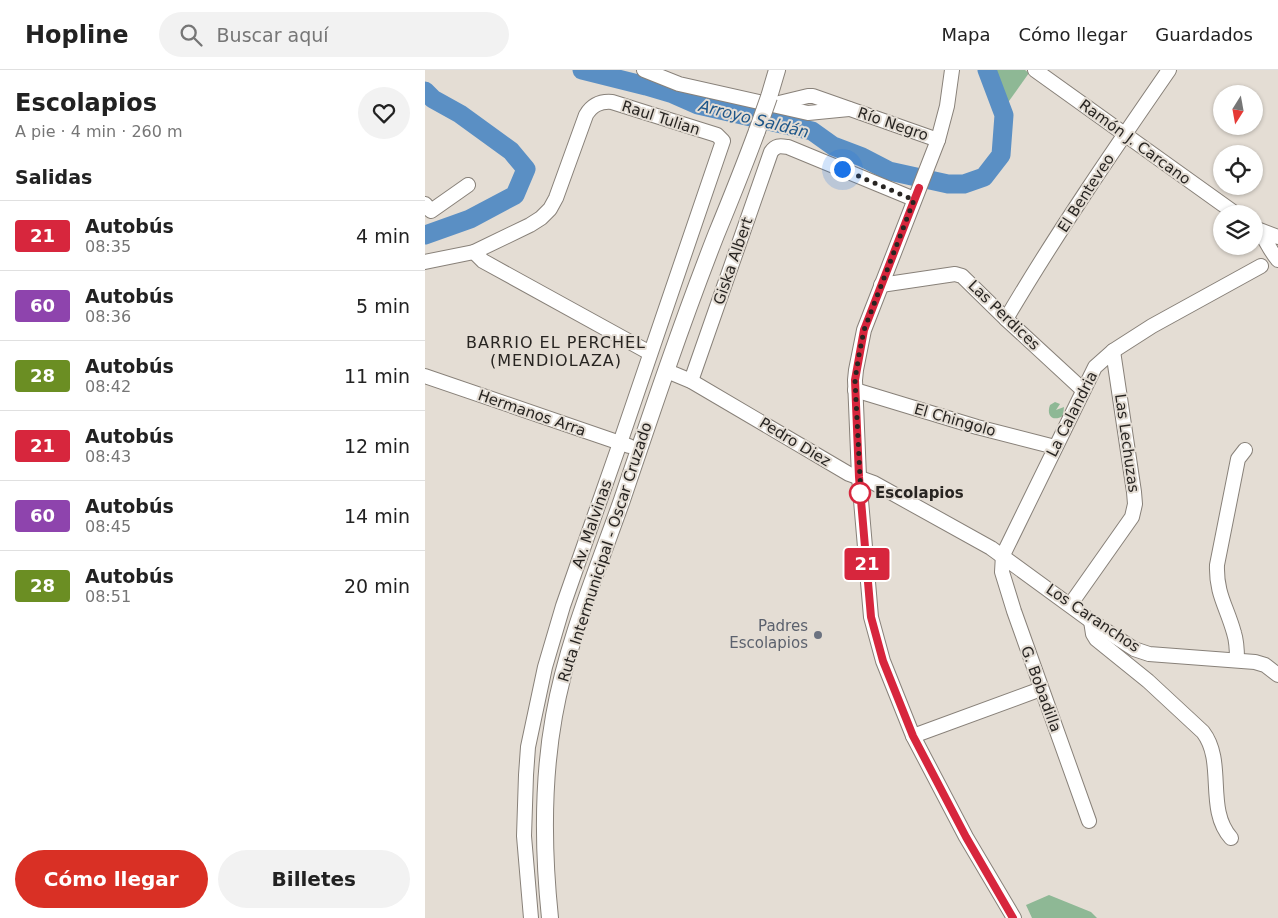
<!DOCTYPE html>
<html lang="es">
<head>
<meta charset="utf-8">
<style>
  body { margin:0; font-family:"DejaVu Sans",sans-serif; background:#f2f2f2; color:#222; height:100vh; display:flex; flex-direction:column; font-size:19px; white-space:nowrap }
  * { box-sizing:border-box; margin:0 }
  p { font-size:16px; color:#767676 }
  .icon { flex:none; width:28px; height:28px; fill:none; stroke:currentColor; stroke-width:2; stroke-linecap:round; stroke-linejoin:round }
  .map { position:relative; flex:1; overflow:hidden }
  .drawer { display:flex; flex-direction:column; background:#fff; width:425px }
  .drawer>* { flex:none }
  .badge { padding:0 10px; border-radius:4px; font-size:18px; line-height:32px }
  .needle { width:32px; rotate:191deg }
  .tools { position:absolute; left:788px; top:15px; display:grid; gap:10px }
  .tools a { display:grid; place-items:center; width:50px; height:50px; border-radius:50%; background:#fff; box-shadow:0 1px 4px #0004; font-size:25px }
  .you { position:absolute; width:25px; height:25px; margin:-12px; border:4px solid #fff; border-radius:50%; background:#1a73e8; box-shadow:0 0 0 8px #1a73e833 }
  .map>.badge { position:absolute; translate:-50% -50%; box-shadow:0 0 0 2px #fff }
  h2 { padding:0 15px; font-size:19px; line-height:45px }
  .round { display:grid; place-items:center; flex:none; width:52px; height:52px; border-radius:26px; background:#f2f2f2 }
  .summary { display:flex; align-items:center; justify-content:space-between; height:85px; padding:0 15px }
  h1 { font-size:24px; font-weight:700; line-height:38px }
  .action { display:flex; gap:10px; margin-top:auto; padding:10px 15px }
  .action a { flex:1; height:58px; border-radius:30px; background:#d93025; color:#fff; font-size:20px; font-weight:700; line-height:58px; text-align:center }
  .action a+a { background:#f2f2f2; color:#222 }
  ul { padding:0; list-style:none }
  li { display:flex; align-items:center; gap:15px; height:70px; padding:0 15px; border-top:1px solid #e0e0e0 }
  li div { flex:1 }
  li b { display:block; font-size:19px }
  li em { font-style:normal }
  li .badge { min-width:55px; font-weight:700; text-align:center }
  header { display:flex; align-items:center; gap:30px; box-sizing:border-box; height:70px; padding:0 25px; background:#fff; border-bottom:1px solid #e0e0e0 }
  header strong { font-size:24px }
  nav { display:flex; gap:28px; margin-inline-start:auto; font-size:18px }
  .search { width:350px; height:45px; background:#f2f2f2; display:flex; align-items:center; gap:12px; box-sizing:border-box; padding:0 18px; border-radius:28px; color:#767676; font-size:19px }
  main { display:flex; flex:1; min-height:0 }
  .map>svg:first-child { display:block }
</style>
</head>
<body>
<header>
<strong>Hopline</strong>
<div class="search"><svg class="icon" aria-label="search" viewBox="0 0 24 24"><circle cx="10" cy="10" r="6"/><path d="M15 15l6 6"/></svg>Buscar aquí</div>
<nav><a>Mapa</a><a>Cómo llegar</a><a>Guardados</a></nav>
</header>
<main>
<section class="drawer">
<div class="summary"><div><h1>Escolapios</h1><p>A pie · 4 min · 260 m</p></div><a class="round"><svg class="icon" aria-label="heart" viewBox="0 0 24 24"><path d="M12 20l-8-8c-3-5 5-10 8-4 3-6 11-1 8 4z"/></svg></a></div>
<h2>Salidas</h2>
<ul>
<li><span class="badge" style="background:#d7263d;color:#fff">21</span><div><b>Autobús</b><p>08:35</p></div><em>4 min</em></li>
<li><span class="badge" style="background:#8e44ad;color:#fff">60</span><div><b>Autobús</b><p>08:36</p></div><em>5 min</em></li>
<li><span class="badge" style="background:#6b8e23;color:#fff">28</span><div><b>Autobús</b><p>08:42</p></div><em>11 min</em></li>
<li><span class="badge" style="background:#d7263d;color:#fff">21</span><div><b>Autobús</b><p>08:43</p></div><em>12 min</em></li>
<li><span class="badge" style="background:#8e44ad;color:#fff">60</span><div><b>Autobús</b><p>08:45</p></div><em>14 min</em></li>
<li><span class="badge" style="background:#6b8e23;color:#fff">28</span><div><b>Autobús</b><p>08:51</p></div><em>20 min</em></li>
</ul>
<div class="action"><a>Cómo llegar</a><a>Billetes</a></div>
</section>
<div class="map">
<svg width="853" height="848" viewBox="0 0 853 848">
  <rect width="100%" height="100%" fill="#e4ddd4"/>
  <g fill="#8eb895">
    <path d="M564,0h36l4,3 -25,35z"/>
    <path d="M630,332l5,2 -4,6 8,-3 -1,9c-10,6 -17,0 -13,-11z"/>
    <path d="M624,825l42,17 6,6h-65l-6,-13z"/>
  </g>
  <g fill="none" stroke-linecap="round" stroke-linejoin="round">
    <g stroke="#5a8fc4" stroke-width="19">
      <path d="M157,0l64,16 27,8 25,11 114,26 21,15 29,11 27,14 59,13h16l20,-7 17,-22 3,-40 -17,-45"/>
      <path d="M0,21l8,8 27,15 51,37 15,18 -11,26 -45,24 -45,16"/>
    </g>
    <defs>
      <g id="minor">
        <path d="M219,0l35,14 129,29 41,-4"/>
        <path d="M527,0l-5,36 -9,34 -74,190 -8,40 -1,10 4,97 12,140 12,44 30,75 53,101 48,81"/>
        <path d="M610,0l201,144"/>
        <path d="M350,34l33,-8h5l125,44"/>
        <path d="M0,134l6,7 37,-26"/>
        <path d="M853,167l-21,-8c9,9 12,21 21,31"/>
        <path d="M49,182l9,9 167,92"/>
        <path d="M0,192l49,-10 56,-27 11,-7 9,-9 6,-11 30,-83c6,-10 14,-14 26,-13l105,33 6,6 -103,302 -57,163 -18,61 -17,80 -2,28 -2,61 7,82"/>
        <path d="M456,215l74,-11 7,2 44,43 77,71"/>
        <path d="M581,249c50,-85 107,-168 163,-249"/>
        <path d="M242,301l24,10 158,93 25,9 117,65 100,73 43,28 15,5 106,8 10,3 13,10"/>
        <path d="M0,306l204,70"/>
        <path d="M266,311l80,-229c5,-7 9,-6 17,-5l126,52"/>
        <path d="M430,320l122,37 78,20"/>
        <path d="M645,535l62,-88 3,-13 -1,-12 -21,-141"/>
        <path d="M666,551l2,13 3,5 52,42 55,51c23,30 2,77 28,106"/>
        <path d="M812,590c0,-9 0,-18 -3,-27 -7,-26 -18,-39 -17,-68l21,-106 7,-9"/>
        <path d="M488,666l128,-47"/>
        <path d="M664,751l-75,-210 -12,-39 1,-17 92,-188 18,-16 39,-25 109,-60"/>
      </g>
      <g id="major">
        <path d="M344,27l8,-27"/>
        <path d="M125,848c-7,-67 -8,-135 4,-202 13,-74 43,-145 68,-216 30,-89 60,-178 94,-265 14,-34 28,-69 41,-104"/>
      </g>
    </defs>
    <use href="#minor" stroke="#888179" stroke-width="16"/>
    <use href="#major" stroke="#888179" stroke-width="18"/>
    <use href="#minor" stroke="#fff" stroke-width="14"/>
    <use href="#major" stroke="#fff" stroke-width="16"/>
    <defs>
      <path id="major-bridge" d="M332,61l12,-34"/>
    </defs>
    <use href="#major-bridge" stroke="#888179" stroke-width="18" stroke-linecap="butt"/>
    <use href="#major-bridge" stroke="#fff" stroke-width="16"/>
  </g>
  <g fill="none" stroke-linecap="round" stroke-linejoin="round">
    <defs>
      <path id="line" d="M494,118l-55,142 -9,50 4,97 12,140 12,44 30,75 53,101 47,81"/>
    </defs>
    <use href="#line" stroke="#fff" stroke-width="11"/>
    <use href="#line" stroke="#d7263d" stroke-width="8"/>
    <path stroke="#282522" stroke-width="5" stroke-dasharray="0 9" d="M417,99l72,31 -50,130 -5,25 -4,25 6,116 -1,-3"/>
  </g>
  <circle fill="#fff" stroke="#d7263d" stroke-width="2.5" cx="435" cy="423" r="10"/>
  <circle fill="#6b7280" stroke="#e4ddd4" stroke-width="2" cx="393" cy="565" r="5"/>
  <g text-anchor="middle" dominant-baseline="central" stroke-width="4" stroke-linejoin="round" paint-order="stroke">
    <g font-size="15" fill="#282522" stroke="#e4ddd4">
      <text transform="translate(236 48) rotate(18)">Raul Tulian</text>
      <text transform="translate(468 54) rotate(19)">Río Negro</text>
      <text transform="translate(710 72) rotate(36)">Ramón J. Carcano</text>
      <text transform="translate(661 123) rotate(-57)">El Benteveo</text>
      <text transform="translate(308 191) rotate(-71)">Giska Albert</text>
      <text transform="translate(579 245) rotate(44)">Las Perdices</text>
      <text transform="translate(107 343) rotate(19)">Hermanos Arra</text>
      <text transform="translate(647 344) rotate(-63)">La Calandria</text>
      <text transform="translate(530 350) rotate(16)">El Chingolo</text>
      <text transform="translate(370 372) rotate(31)">Pedro Diez</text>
      <text transform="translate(702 373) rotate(82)">Las Lechuzas</text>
      <text transform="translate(167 454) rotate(-71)">Av. Malvinas</text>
      <text transform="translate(180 482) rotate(-72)">Ruta Intermunicipal - Oscar Cruzado</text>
      <text transform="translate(668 548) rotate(34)">Los Caranchos</text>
      <text transform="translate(616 619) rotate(70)">G. Bobadilla</text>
    </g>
    <g font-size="15" font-weight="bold" fill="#282522" stroke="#e4ddd4" text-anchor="start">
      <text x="450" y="423">Escolapios</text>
    </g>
    <g font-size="15" fill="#5b616d" stroke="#e4ddd4" text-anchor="end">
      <text x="383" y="556">Padres<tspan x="383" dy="17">Escolapios</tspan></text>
    </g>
    <g font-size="16" font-style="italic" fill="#1d5689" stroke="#e4ddd4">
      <text transform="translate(329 49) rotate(14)">Arroyo Saldán</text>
    </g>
    <g font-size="16" letter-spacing="1" fill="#282522" stroke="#e4ddd4">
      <text x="131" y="272">BARRIO EL PERCHEL<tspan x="131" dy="18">(MENDIOLAZA)</tspan></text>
    </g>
  </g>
</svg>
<div class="tools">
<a><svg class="needle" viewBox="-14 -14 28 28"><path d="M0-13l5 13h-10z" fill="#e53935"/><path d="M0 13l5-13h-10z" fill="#767676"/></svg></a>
<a><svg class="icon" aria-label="locate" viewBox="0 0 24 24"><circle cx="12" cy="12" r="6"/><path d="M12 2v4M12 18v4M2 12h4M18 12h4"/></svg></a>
<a><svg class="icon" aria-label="layers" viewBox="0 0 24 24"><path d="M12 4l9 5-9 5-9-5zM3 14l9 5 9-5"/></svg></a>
</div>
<div class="you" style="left:417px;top:99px"></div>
<b class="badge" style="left:442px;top:494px;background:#d7263d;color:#fff">21</b>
</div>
</main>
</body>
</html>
